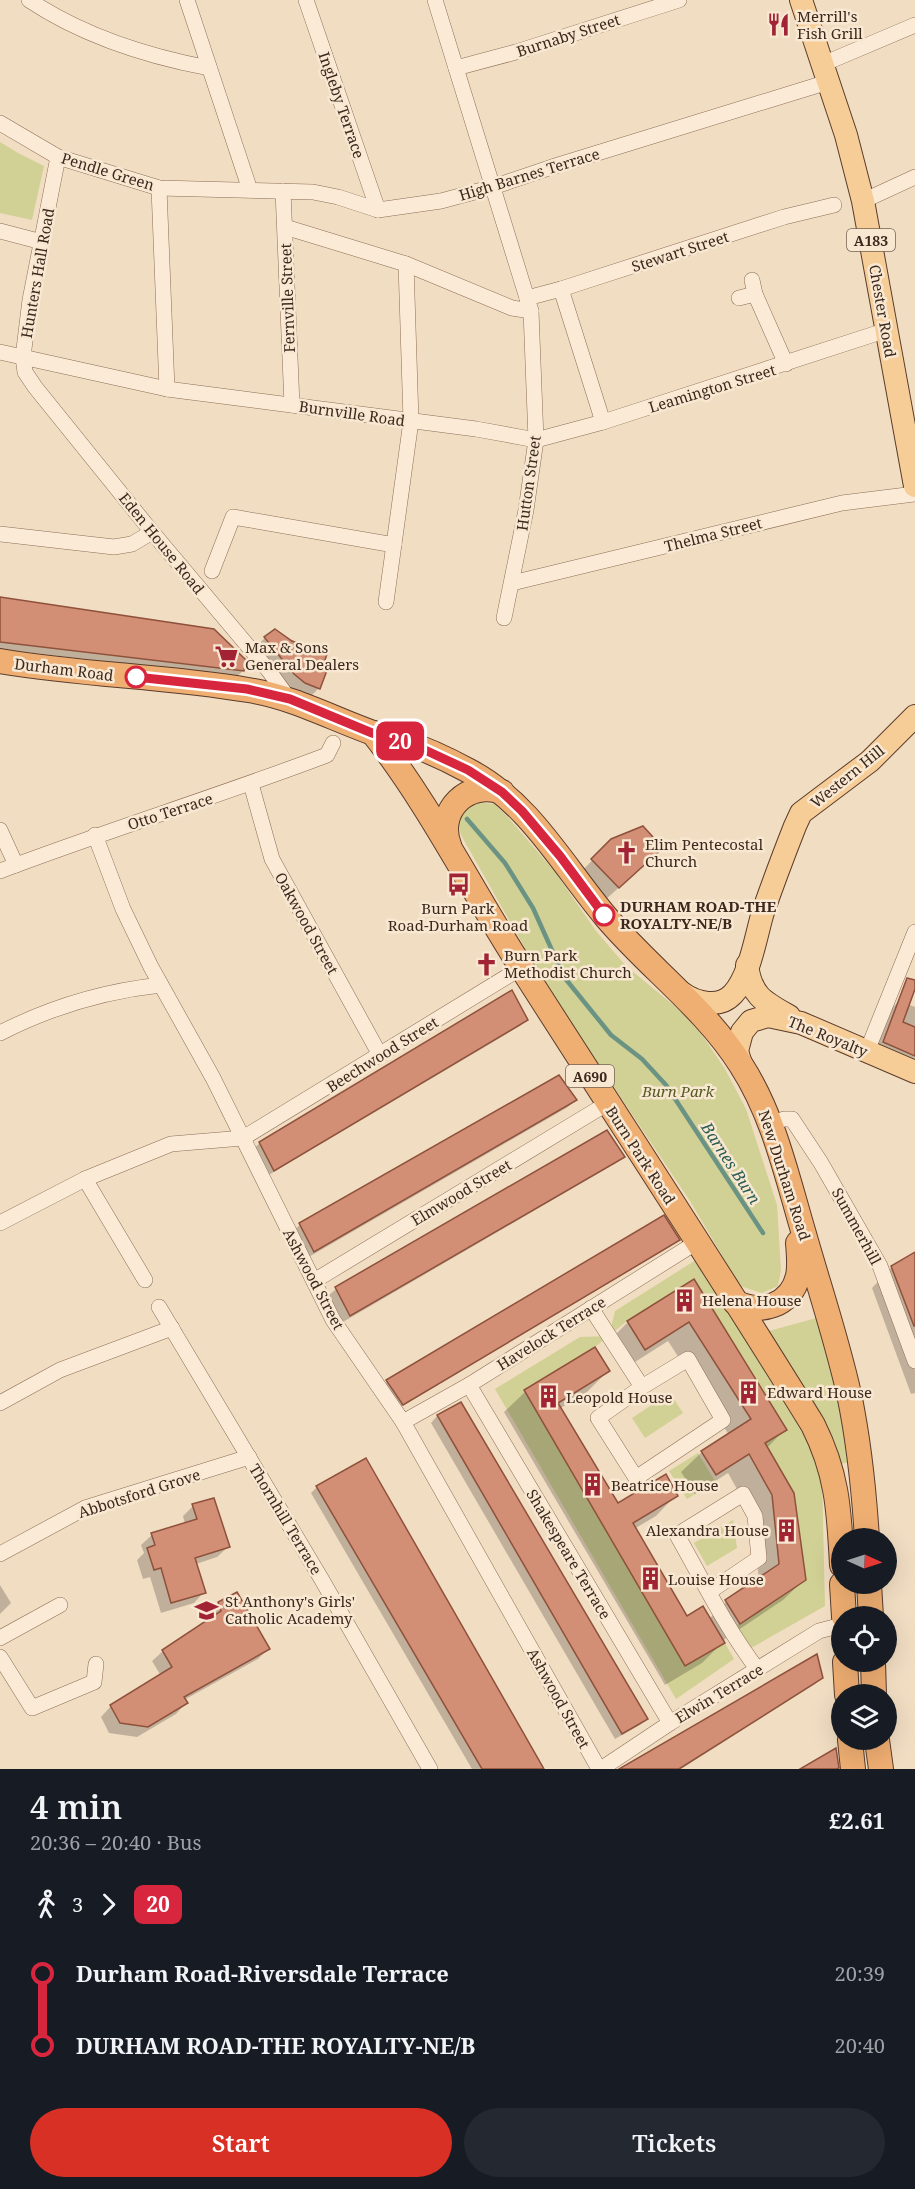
<!DOCTYPE html>
<html lang="en">
<head>
<meta charset="utf-8">
<style>
  body { margin:0; font-family:"Noto Serif",serif; background:#242831; color:#f1f3f6; height:100vh; display:flex; flex-direction:column; font-size:22px; white-space:nowrap }
  * { box-sizing:border-box; margin:0 }
  p { font-size:20px; color:#9ea1a6 }
  .icon { flex:none; width:33px; height:33px; fill:none; stroke:currentColor; stroke-width:2; stroke-linecap:round; stroke-linejoin:round }
  .map { position:relative; height:1769px; overflow:hidden }
  .drawer { display:flex; flex-direction:column; background:#171b24; flex:1 }
  .drawer>* { flex:none }
  .badge { padding:0 12px; border-radius:9px; font-size:21px; line-height:39px }
  .needle { width:39px; rotate:93deg }
  .buttons { position:absolute; left:831px; top:1528px; display:grid; gap:12px }
  .buttons a { display:grid; place-items:center; width:66px; height:66px; border-radius:50%; background:#171b24; box-shadow:0 6px 24px #0002; font-size:30px }
  .map>.badge { position:absolute; translate:-50% -50%; box-shadow:0 0 0 3px #fff }
  .legs { display:flex; align-items:center; gap:9px; height:66px; padding:0 30px; font-size:20px }
  .legs p { margin-inline-start:auto }
  .summary { display:flex; align-items:center; justify-content:space-between; height:102px; padding:0 30px }
  h1 { font-size:33px; font-weight:600; line-height:45px }
  .primary-button { display:flex; gap:12px; margin-top:auto; padding:12px 30px }
  .primary-button a { flex:1; height:69px; border-radius:36px; background:#d93025; color:#fff; font-size:24px; font-weight:600; line-height:69px; text-align:center }
  .primary-button a+a { background:#242831; color:#f1f3f6 }
  ul { padding:0 30px; list-style:none }
  li { display:flex; align-items:center; gap:21px; height:72px; font-size:22px }
  li i { display:grid; place-items:center; width:9px; height:100%; margin:0 8px; background:currentColor }
  li i::after { content:''; width:15px; height:15px; margin:-8px; border:4px solid; border-radius:50%; background:#171b24 }
  li p { margin-inline-start:auto }
  li:first-child i { background:linear-gradient(#0000 50%,currentColor 0) }
  li:last-child i { background:linear-gradient(currentColor 50%,#0000 0) }
  .map>svg:first-child { display:block }
</style>
</head>
<body>
<div class="map">
<svg width="915" height="1769" viewBox="0 0 915 1769">
  <rect width="100%" height="100%" fill="#f1ddc2"/>
  <g fill="#d1d095">
    <path d="M0,142l18,11 26,13 -12,54 -32,-7z"/>
    <path d="M475,802l19,2 13,12 48,56 41,59 30,35 57,47 19,22 23,34 21,40 31,96 4,65 -3,16 -16,7 -22,-7 -50,-85 -101,-151 -58,-91 -70,-124c-5,-18 0,-23 14,-33z"/>
    <path d="M699,1258l106,174 17,45 3,129 -81,46 -14,-22 76,-50 -12,-87 -29,-49 22,-15 -93,-150 -67,42 -32,26 -71,44 161,274 40,-22 9,16 -58,40 -181,-310 85,-52 29,-1 6,-25z"/>
    <path d="M820,1317l32,144 -11,3c-18,-48 -44,-90 -72,-133z"/>
    <path d="M670,1393l13,20 -38,25 -13,-20z"/>
    <path d="M698,1453l17,28 -28,18 -18,-28z"/>
    <path d="M733,1520l4,28 -30,18 -13,-23z"/>
  </g>
  <g fill="#0003">
    <path d="M0,599l243,72 -7,6 -236,-28z"/>
    <path d="M265,638l27,5 27,45 -14,14 -54,-51z"/>
    <path d="M612,840l36,21 -44,40 -25,-27z"/>
    <path d="M899,1001l16,6v66l-44,-18 15,-41z"/>
    <path d="M527,1020l-7,6 -253,150 -14,-27 7,-6z"/>
    <path d="M575,1100l-7,7 -261,151 -14,-27 7,-6z"/>
    <path d="M606,1132l17,25 -7,6 -273,159 -14,-27 7,-6z"/>
    <path d="M678,1240l-7,6 -275,164 -15,-22 6,-6z"/>
    <path d="M915,1254v139l-4,1 -39,-106 20,-21z"/>
    <path d="M694,1281l91,148 -18,19 37,132 -21,20 -61,41 1,1 -21,21 -37,22 -161,-273 21,-20 69,-43 14,22 -21,21 -28,17 58,96 59,-10 -20,21 -22,13 53,89 22,1 17,-17 33,-22 -7,-64 -24,-43 -33,21 -14,-22 21,-20 27,-17 -61,-94 -44,28 -17,-26 21,-21z"/>
    <path d="M461,1404l186,315 -7,6 -25,14 -184,-316 6,-7z"/>
    <path d="M317,1487l225,282h-70l-161,-276z"/>
    <path d="M193,1506l35,41 -11,10 -21,7 8,28 -10,11 -33,10 -11,-36 -7,2 -6,-19 7,-7 -3,-8 11,-10 33,-11 -2,-8z"/>
    <path d="M0,1585l11,18 -11,11z"/>
    <path d="M219,1604l49,45 -10,10 -74,41 2,3 -10,11 -39,23 -28,-4 -8,-16 10,-11 50,-30 -9,-15 11,-10 48,-31 -3,-6z"/>
    <path d="M821,1678l-6,6 -134,85h-59z"/>
  </g>
  <g fill="none" stroke-linecap="round" stroke-linejoin="round">
    <path stroke="#6b9384" stroke-width="4.5" d="M467,819l38,44 28,45 31,69 47,58 31,24 24,26 97,148"/>
  </g>
  <g fill="#d38f75" stroke="#8e513b" stroke-width="1.5">
    <path d="M0,597l214,32 32,31 -2,11 -244,-29z"/>
    <path d="M275,629l17,12 35,13 -3,9 5,2 -9,24 -15,-6 -11,-9 -30,-37z"/>
    <path d="M643,826l20,22 -44,40 -28,-29 20,-20z"/>
    <path d="M907,978l8,2v9l-12,33 12,5v29l-32,-14z"/>
    <path d="M512,990l16,30 -254,151 -15,-29z"/>
    <path d="M559,1075l18,25 -263,152 -15,-29z"/>
    <path d="M607,1130l18,27 -275,159 -15,-29z"/>
    <path d="M664,1215l16,25 -277,165 -17,-25z"/>
    <path d="M915,1252v74h-1l-23,-60z"/>
    <path d="M694,1279l93,151 -22,13 29,50 12,87 -66,44 -15,-24 54,-36 -7,-69 -23,-41 -33,21 -15,-24 50,-32 -62,-97 -44,28 -18,-29z"/>
    <path d="M595,1347l15,24 -52,32 60,100 48,-29 12,22 -45,27 54,93 16,-10 22,37 -40,23 -161,-276z"/>
    <path d="M461,1402l187,317 -26,15 -185,-319z"/>
    <path d="M366,1458l178,311h-62l-166,-283z"/>
    <path d="M214,1498l16,49 -35,11 11,35 -35,10 -10,-35 -7,2 -7,-22 8,-3 -4,-12 46,-14 -5,-15z"/>
    <path d="M237,1592l33,57 -86,48 4,6 -40,24 -28,-4 -10,-18 62,-38 -10,-17 59,-39 -3,-9z"/>
    <path d="M817,1654l6,24 -144,91h-60z"/>
    <path d="M836,1748l3,20 -3,1h-36z"/>
  </g>
  <g fill="none" stroke-linecap="round" stroke-linejoin="round">
    <defs>
      <g id="minor">
        <path d="M29,0c54,36 117,56 180,68"/>
        <path d="M187,0l63,190"/>
        <path d="M306,0l72,210"/>
        <path d="M435,0l96,311 5,129 -10,70 -22,108"/>
        <path d="M823,64l92,-39"/>
        <path d="M456,68l60,-16 163,-52"/>
        <path d="M0,123l58,34 101,31 154,4 25,5 40,13 63,-9 52,-14 59,-20 276,-85"/>
        <path d="M58,157l-28,143 -7,57 2,15 10,15 117,145 117,139 20,28"/>
        <path d="M159,188l8,201"/>
        <path d="M283,191l9,214"/>
        <path d="M863,201l52,-24"/>
        <path d="M285,227l121,37 106,44 19,3"/>
        <path d="M0,231l42,11"/>
        <path d="M752,280l3,14 31,70"/>
        <path d="M561,289l42,133"/>
        <path d="M527,298l34,-9 223,-72 50,-12"/>
        <path d="M739,298l16,-4"/>
        <path d="M0,352l167,37 309,40 60,11 67,-18 284,-92"/>
        <path d="M0,534l114,13 18,-3 20,-12"/>
        <path d="M212,571l21,-54 161,28"/>
        <path d="M512,583l330,-80 73,-9"/>
        <path d="M386,602l25,-181 -5,-157"/>
        <path d="M251,784l21,75 108,196"/>
        <path d="M0,830l16,35"/>
        <path d="M95,835l28,74 28,58 62,111 120,242 70,102 196,347"/>
        <path d="M0,871c108,-41 219,-75 327,-116l6,-12"/>
        <path d="M0,1033c51,-26 104,-42 161,-48"/>
        <path d="M867,1051l48,-119"/>
        <path d="M770,1124l14,-5h8l29,44 59,103 35,95"/>
        <path d="M85,1179l60,101"/>
        <path d="M0,1223l85,-44 86,-35 72,-6 278,-170"/>
        <path d="M314,1281l294,-178"/>
        <path d="M159,1307l163,273 108,189"/>
        <path d="M591,1308l51,79 -44,31 38,60 87,-58 -35,-61 -46,28"/>
        <path d="M469,1385l201,338"/>
        <path d="M0,1403l60,-33 112,-42"/>
        <path d="M403,1422l66,-37 228,-143"/>
        <path d="M0,1554l85,-46 164,-51"/>
        <path d="M709,1592l50,-34 -4,-42 -12,-22 -66,41c26,46 49,93 81,135"/>
        <path d="M0,1638l60,-33"/>
        <path d="M0,1657l32,51 62,-26 2,-18"/>
        <path d="M601,1769l69,-46 149,-92 23,-6"/>
      </g>
      <g id="primary">
        <path d="M801,0l45,135 17,66 52,285"/>
        <path d="M747,965c4,31 17,37 42,51"/>
        <path d="M682,993c14,10 37,16 51,1 17,-18 23,-59 30,-82 10,-29 21,-58 32,-86l6,-13 69,-52 45,-45"/>
        <path d="M741,1064l-4,-13 5,-19 9,-11 17,-5 33,7 114,49"/>
      </g>
      <g id="trunk">
        <path d="M0,661c82,14 166,15 248,29 45,7 83,28 125,43 8,3 18,5 26,7 24,8 48,19 70,31 61,32 94,95 137,146 43,51 99,91 135,148 33,51 46,112 63,169 15,53 33,106 45,160 10,48 15,96 18,145"/>
        <path d="M373,733c58,74 99,158 150,237 97,152 196,302 290,455 25,50 26,86 29,140"/>
        <path d="M449,845c-13,-35 19,-65 53,-53"/>
        <path d="M735,1302c25,13 56,4 63,-26 2,-10 1,-22 0,-33"/>
        <path d="M842,1584l2,33"/>
        <path d="M869,1584l2,33"/>
        <path d="M845,1662l2,33"/>
        <path d="M873,1662l1,33"/>
        <path d="M850,1740l3,29"/>
        <path d="M877,1740l4,29"/>
      </g>
    </defs>
    <use href="#minor" stroke="#8d6d57" stroke-width="16"/>
    <use href="#primary" stroke="#5a3c2c" stroke-width="24"/>
    <use href="#trunk" stroke="#5a3c2c" stroke-width="26"/>
    <use href="#minor" stroke="#fbebd6" stroke-width="15"/>
    <use href="#primary" stroke="#f7cd97" stroke-width="22"/>
    <use href="#trunk" stroke="#efae72" stroke-width="24"/>
  </g>
  <g fill="none" stroke-linecap="round" stroke-linejoin="round">
    <defs>
      <path id="line-1" d="M136,677l111,12 43,10 82,34 53,17 43,20 34,22 20,19 38,45 44,59"/>
    </defs>
    <use href="#line-1" stroke="#fff" stroke-width="14"/>
    <use href="#line-1" stroke="#d7263d" stroke-width="9"/>
  </g>
  <defs>
    <symbol id="restaurant-bare" viewBox="-9 -9 18 18"><path d="M-5-6h1v4h1v-4h1v4h1v-4h1v5L-1.5 .5V6h-2V.5L-5-1ZM5-6V6H3V1.5H1.5Q1.5-4 5-6Z" fill="#a12334" stroke="#f8e8d2" stroke-width="2.5" paint-order="stroke"/></symbol>
    <symbol id="supermarket-bare" viewBox="-9 -9 18 18"><path d="M-6-5.5h2.5l.6 2H6L4.5 2H-2.5L-4.4-4H-6ZM-1.5 3.2a1.3 1.3 0 1 0 .1 0ZM3 3.2a1.3 1.3 0 1 0 .1 0Z" fill="#a12334" stroke="#f8e8d2" stroke-width="2.5" paint-order="stroke"/></symbol>
    <symbol id="church-bare" viewBox="-9 -9 18 18"><path d="M-1.2-6h2.4v3.5h3.3v2.4h-3.3V6h-2.4V-.1h-3.3v-2.4h3.3Z" fill="#a12334" stroke="#f8e8d2" stroke-width="2.5" paint-order="stroke"/></symbol>
    <symbol id="bus-bare" viewBox="-9 -9 18 18"><path d="M-5-6H5V4H4V6H2V4H-2V6H-4V4H-5ZM-3.5-4V0h7V-4ZM-3.5 1.2v1.5H-2V1.2ZM2 1.2v1.5H3.5V1.2Z" fill="#a12334" stroke="#f8e8d2" stroke-width="2.5" paint-order="stroke"/></symbol>
    <symbol id="building-bare" viewBox="-9 -9 18 18"><path d="M-4-6H4V6H1V3H-1V6H-4ZM-2.5-4.3h1.7v1.8h-1.7ZM.8-4.3h1.7v1.8H.8ZM-2.5-1h1.7V.8h-1.7ZM.8-1h1.7V.8H.8Z" fill="#a12334" stroke="#f8e8d2" stroke-width="2.5" paint-order="stroke"/></symbol>
    <symbol id="school-bare" viewBox="-9 -9 18 18"><path d="M0-5L7-2L0 1L-7-2ZM-4 1L0 2.5L4 1V4Q0 6-4 4Z" fill="#a12334" stroke="#f8e8d2" stroke-width="2.5" paint-order="stroke"/></symbol>
  </defs>
  <g fill-rule="evenodd">
    <use href="#restaurant-bare" x="762" y="8" width="33" height="33"/>
    <use href="#supermarket-bare" x="210" y="640" width="33" height="33"/>
    <use href="#church-bare" x="610" y="836" width="33" height="33"/>
    <use href="#bus-bare" x="442" y="868" width="33" height="33"/>
    <use href="#church-bare" x="470" y="948" width="33" height="33"/>
    <use href="#building-bare" x="668" y="1284" width="33" height="33"/>
    <use href="#building-bare" x="732" y="1376" width="33" height="33"/>
    <use href="#building-bare" x="532" y="1380" width="33" height="33"/>
    <use href="#building-bare" x="576" y="1468" width="33" height="33"/>
    <use href="#building-bare" x="770" y="1514" width="33" height="33"/>
    <use href="#building-bare" x="634" y="1562" width="33" height="33"/>
    <use href="#school-bare" x="190" y="1594" width="33" height="33"/>
  </g>
  <g fill="#fff" stroke="#d7263d" stroke-width="3">
    <circle cx="136" cy="677" r="10"/>
    <circle cx="604" cy="915" r="10"/>
  </g>
  <g text-anchor="middle" dominant-baseline="central" stroke-width="5" stroke-linejoin="round" paint-order="stroke">
    <g fill="#f8e8d2" stroke="#746253" stroke-width="1.5">
      <rect x="847" y="229" width="48" height="22" rx="4.5"/>
      <rect x="566" y="1065" width="48" height="22" rx="4.5"/>
    </g>
    <g font-size="14" font-weight="bold" fill="#3c281d">
      <text x="871" y="240">A183</text>
      <text x="590" y="1076">A690</text>
    </g>
    <g font-size="15" fill="#3c281d" stroke="#f8e8d2" text-anchor="start">
      <text x="797" y="16">Merrill's<tspan x="797" dy="17">Fish Grill</tspan></text>
      <text x="245" y="647">Max &amp; Sons<tspan x="245" dy="17">General Dealers</tspan></text>
      <text x="645" y="844">Elim Pentecostal<tspan x="645" dy="17">Church</tspan></text>
      <text x="458" y="908" text-anchor="middle">Burn Park<tspan x="458" dy="17">Road-Durham Road</tspan></text>
      <text x="504" y="955">Burn Park<tspan x="504" dy="17">Methodist Church</tspan></text>
      <text x="702" y="1300">Helena House</text>
      <text x="767" y="1392">Edward House</text>
      <text x="566" y="1397">Leopold House</text>
      <text x="611" y="1485">Beatrice House</text>
      <text x="769" y="1530" text-anchor="end">Alexandra House</text>
      <text x="668" y="1579">Louise House</text>
      <text x="225" y="1601">St Anthony's Girls'<tspan x="225" dy="17">Catholic Academy</tspan></text>
    </g>
    <g font-size="15" fill="#3c281d" stroke="#f8e8d2">
      <text transform="translate(568 35) rotate(-18)">Burnaby Street</text>
      <text transform="translate(342 105) rotate(71)">Ingleby Terrace</text>
      <text transform="translate(108 171) rotate(17)">Pendle Green</text>
      <text transform="translate(529 174) rotate(-17)">High Barnes Terrace</text>
      <text transform="translate(680 251) rotate(-18)">Stewart Street</text>
      <text transform="translate(37 273) rotate(-80)">Hunters Hall Road</text>
      <text transform="translate(287 298) rotate(-92)">Fernville Street</text>
      <text transform="translate(883 311) rotate(80)">Chester Road</text>
      <text transform="translate(712 388) rotate(-17)">Leamington Street</text>
      <text transform="translate(352 413) rotate(8)">Burnville Road</text>
      <text transform="translate(528 483) rotate(-82)">Hutton Street</text>
      <text transform="translate(713 534) rotate(-14)">Thelma Street</text>
      <text transform="translate(162 543) rotate(51)">Eden House Road</text>
      <text transform="translate(64 669) rotate(7)">Durham Road</text>
      <text transform="translate(847 776) rotate(-39)">Western Hill</text>
      <text transform="translate(170 811) rotate(-18)">Otto Terrace</text>
      <text transform="translate(307 923) rotate(61)">Oakwood Street</text>
      <text transform="translate(828 1036) rotate(22)">The Royalty</text>
      <text transform="translate(382 1054) rotate(-32)">Beechwood Street</text>
      <text transform="translate(641 1155) rotate(57)">Burn Park Road</text>
      <text transform="translate(785 1175) rotate(72)">New Durham Road</text>
      <text transform="translate(461 1192) rotate(-31)">Elmwood Street</text>
      <text transform="translate(857 1226) rotate(61)">Summerhill</text>
      <text transform="translate(314 1279) rotate(62)">Ashwood Street</text>
      <text transform="translate(551 1333) rotate(-32)">Havelock Terrace</text>
      <text transform="translate(139 1493) rotate(-18)">Abbotsford Grove</text>
      <text transform="translate(286 1519) rotate(59)">Thornhill Terrace</text>
      <text transform="translate(569 1554) rotate(59)">Shakespeare Terrace</text>
      <text transform="translate(719 1693) rotate(-31)">Elwin Terrace</text>
      <text transform="translate(559 1698) rotate(61)">Ashwood Street</text>
    </g>
    <g font-size="15" font-weight="bold" fill="#3c281d" stroke="#f8e8d2" text-anchor="start">
      <text x="620" y="906">DURHAM ROAD-THE<tspan x="620" dy="17">ROYALTY-NE/B</tspan></text>
    </g>
    <g font-size="15" font-style="italic" fill="#535a22" stroke="#f8e8d2">
      <text x="678" y="1091">Burn Park</text>
    </g>
    <g font-size="16" font-style="italic" fill="#2b5d53" stroke="#f8e8d2">
      <text transform="translate(731 1163) rotate(57)">Barnes Burn</text>
    </g>
  </g>
</svg>
<div class="buttons">
<a><svg class="needle" viewBox="-14 -14 28 28"><path d="M0-13l5 13h-10z" fill="#e53935"/><path d="M0 13l5-13h-10z" fill="#9ea1a6"/></svg></a>
<a><svg class="icon" aria-label="locate" viewBox="0 0 24 24"><circle cx="12" cy="12" r="6"/><path d="M12 2v4M12 18v4M2 12h4M18 12h4"/></svg></a>
<a><svg class="icon" aria-label="layers" viewBox="0 0 24 24"><path d="M12 4l9 5-9 5-9-5zM3 14l9 5 9-5"/></svg></a>
</div>
<b class="badge" style="left:400px;top:741px;background:#d7263d;color:#fff">20</b>
</div>
<section class="drawer">
<div class="summary"><div><h1>4 min</h1><p>20:36 – 20:40 · Bus</p></div><b>£2.61</b></div>
<div class="legs"><svg class="icon" aria-label="walk" viewBox="0 0 24 24"><circle cx="13" cy="4" r="2"/><path d="M13 8l-2 6 4 7M11 14l-3 7M7 12l3-4h3l4 4"/></svg>3<svg class="icon" aria-label="forward" viewBox="0 0 24 24"><path d="M9 5l7 7-7 7"/></svg><b class="badge" style="background:#d7263d;color:#fff">20</b></div>
<ul>
<li><i style="color:#d7263d"></i><b>Durham Road-Riversdale Terrace</b><p>20:39</p></li>
<li><i style="color:#d7263d"></i><b>DURHAM ROAD-THE ROYALTY-NE/B</b><p>20:40</p></li>
</ul>
<div class="primary-button"><a>Start</a><a>Tickets</a></div>
</section>
</body>
</html>
